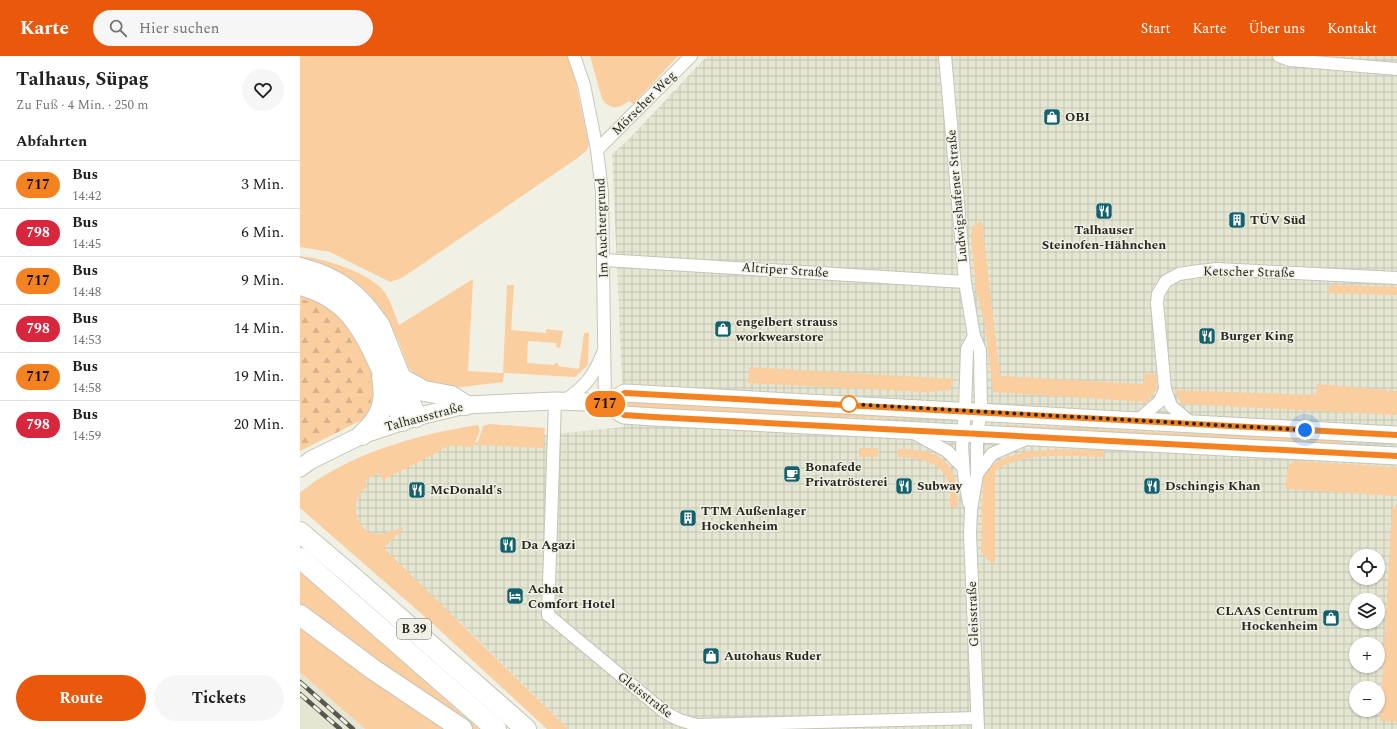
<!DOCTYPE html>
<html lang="de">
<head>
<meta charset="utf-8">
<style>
  body { margin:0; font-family:Spectral,serif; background:#f6f6f6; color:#202124; height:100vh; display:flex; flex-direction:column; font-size:15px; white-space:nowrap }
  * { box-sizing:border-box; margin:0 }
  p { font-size:13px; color:#757577 }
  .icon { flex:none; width:22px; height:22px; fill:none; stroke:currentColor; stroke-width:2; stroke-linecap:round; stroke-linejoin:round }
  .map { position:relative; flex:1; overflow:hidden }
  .sheet { display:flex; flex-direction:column; background:#fff; width:300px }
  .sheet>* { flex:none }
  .badge { padding:0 8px; border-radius:13px; font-size:14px; line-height:26px }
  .buttons { position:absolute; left:1049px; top:493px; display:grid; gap:8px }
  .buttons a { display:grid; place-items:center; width:36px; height:36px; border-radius:50%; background:#fff; box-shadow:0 1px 3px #0004; font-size:20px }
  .you { position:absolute; width:20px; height:20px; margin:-10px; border:3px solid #fff; border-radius:50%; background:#1a73e8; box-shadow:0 0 0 6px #1a73e833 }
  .map>.badge { position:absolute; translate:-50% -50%; box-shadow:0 0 0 2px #fff }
  h2 { padding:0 16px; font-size:15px; line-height:36px }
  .round { display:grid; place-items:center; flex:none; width:42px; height:42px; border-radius:21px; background:#f6f6f6 }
  .summary { display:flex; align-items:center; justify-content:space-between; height:68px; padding:0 16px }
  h1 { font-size:19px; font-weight:700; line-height:30px }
  .action { display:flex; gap:8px; margin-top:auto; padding:8px 16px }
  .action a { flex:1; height:46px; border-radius:24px; background:#ea580c; color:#fff; font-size:16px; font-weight:700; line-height:46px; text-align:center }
  .action a+a { background:#f6f6f6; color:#202124 }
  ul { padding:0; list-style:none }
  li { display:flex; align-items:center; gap:12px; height:48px; padding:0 16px; border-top:1px solid #e0e0e0 }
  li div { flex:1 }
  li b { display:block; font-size:15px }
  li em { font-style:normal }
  li .badge { min-width:44px; font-weight:700; text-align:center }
  header { display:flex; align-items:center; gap:24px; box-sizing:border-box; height:56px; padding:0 20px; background:#ea580c; color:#fff }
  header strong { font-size:19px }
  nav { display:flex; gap:22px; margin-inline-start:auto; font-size:14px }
  .search { width:280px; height:36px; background:#f6f6f6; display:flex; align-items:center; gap:10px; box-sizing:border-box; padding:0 14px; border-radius:22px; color:#757577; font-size:15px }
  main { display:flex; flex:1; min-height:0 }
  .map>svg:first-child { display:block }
</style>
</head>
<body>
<header>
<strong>Karte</strong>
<div class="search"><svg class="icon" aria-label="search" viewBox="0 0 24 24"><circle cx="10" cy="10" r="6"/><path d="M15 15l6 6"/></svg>Hier suchen</div>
<nav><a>Start</a><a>Karte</a><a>Über uns</a><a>Kontakt</a></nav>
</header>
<main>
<section class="sheet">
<div class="summary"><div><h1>Talhaus, Süpag</h1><p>Zu Fuß · 4 Min. · 250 m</p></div><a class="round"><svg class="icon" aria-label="heart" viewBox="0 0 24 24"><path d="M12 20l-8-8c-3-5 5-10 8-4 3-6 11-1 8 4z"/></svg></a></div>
<h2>Abfahrten</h2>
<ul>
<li><span class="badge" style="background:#f58220;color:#111">717</span><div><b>Bus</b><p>14:42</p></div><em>3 Min.</em></li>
<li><span class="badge" style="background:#d7263d;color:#fff">798</span><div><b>Bus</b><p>14:45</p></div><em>6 Min.</em></li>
<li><span class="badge" style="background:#f58220;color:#111">717</span><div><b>Bus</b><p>14:48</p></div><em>9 Min.</em></li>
<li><span class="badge" style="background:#d7263d;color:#fff">798</span><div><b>Bus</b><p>14:53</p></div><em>14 Min.</em></li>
<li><span class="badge" style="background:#f58220;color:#111">717</span><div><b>Bus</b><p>14:58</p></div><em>19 Min.</em></li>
<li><span class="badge" style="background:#d7263d;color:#fff">798</span><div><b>Bus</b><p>14:59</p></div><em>20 Min.</em></li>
</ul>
<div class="action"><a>Route</a><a>Tickets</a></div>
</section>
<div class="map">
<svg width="1097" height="673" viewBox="0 0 1097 673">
  <defs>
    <pattern id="industrial-grid" width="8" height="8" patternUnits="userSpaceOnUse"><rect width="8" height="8" fill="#e5e6d2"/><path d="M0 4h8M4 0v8" fill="none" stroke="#c4c5b4"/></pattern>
    <pattern id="forest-firs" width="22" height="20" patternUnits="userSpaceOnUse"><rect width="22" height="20" fill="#fbcea0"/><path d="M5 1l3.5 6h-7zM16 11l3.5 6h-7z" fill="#d7b18a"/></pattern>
  </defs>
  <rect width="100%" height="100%" fill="#f0f1e4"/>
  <path fill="#e5e6d2" d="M0,616l51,44 14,13h-65z"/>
  <path fill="url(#industrial-grid)" fill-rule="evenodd" d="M407,0h690v673h-829l-106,-105 -145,-120 115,-58 192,-19 -12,-273 15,-13zM1056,500h22v22h-22zM1056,544h22v22h-22zM1056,588h22v22h-22zM1056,632h22v22h-22z"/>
  <g fill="#fbcea0">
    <path d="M0,0h267l6,14 16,75 -3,6 -7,6 -177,121 -12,4 -60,-30 -30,-5z"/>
    <path d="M290,0h88l-45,48 -4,-3c-9,8 -20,9 -27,-2z"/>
    <path d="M682,165l18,155 143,8 1,-10h12l1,14 -9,14 -155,-10 -8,-68 -9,-33 -5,-56 2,-9z"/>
    <path d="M0,200c23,2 63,15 80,31 10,10 14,25 19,38l74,-46 -5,92 35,2 4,-88h7l-3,45 35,3v-4l17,2 -3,17 -4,-1v-4l-28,-2 -1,22 27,2 1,-2h3v3l21,3 5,-36h5l-1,32 -13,12 -71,-4 -1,9 -57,7 -28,-11 -10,-11 -10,-27 -20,-33 -78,-45z"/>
    <path d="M1031,229l66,2v8l-71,-2z"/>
    <path d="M0,234l38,19 36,59 3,20 -5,27 -2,-13 -70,-103z"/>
    <path d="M449,311l205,12 -4,11 -24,2 -178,-9z"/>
    <path d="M1017,328l80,7v24l-215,-11 -8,-14 142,5z"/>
    <path d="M328,344l327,18v2l-104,-3 -47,4 -176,-11z"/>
    <path d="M189,368l56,4 -2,20 -66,-3 6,-19z"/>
    <path d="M178,369l2,6 -7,16c-13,0 -25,-5 -34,5l-56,28 -4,-7 -14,7 2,7c-3,2 -7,5 -8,9 -8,14 0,37 18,38 9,1 19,-5 28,-7l-21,21 184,181h-21l-114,-105 -133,-116v-16c7,-4 13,-10 20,-14 47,-29 104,-45 158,-53z"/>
    <path d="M703,369l343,16 -12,4 -331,-16z"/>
    <path d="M559,392h19l-1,9h-18z"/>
    <path d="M598,393c45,0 60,13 60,58h-8c0,-7 1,-15 -1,-22 -5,-24 -31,-27 -51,-28z"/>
    <path d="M804,394v7c-33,-1 -82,-6 -109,14v91h-5l-9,-10 2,-74c12,-35 91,-28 121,-28z"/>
    <path d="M993,405l104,6v29l-112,-7 3,-22z"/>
    <path d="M1097,448v218l-17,-1 12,-213z"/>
    <path d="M0,516l179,157h-6c-60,-39 -118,-79 -173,-125z"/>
    <path d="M0,569l153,104h-88l-65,-57z"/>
  </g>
  <path fill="url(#forest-firs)" d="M0,243l11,3 20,10 15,17 22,45 4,41 -72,36z"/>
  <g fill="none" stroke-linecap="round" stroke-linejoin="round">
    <defs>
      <g id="minor">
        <path d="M274,0l10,29 13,65 5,42 3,212"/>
        <path d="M645,0l20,226 9,54 6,14 1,61 -4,23v40l-6,36 -1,24 8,195"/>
        <path d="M979,0l11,4 107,9"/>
        <path d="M297,94l94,-94"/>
        <path d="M304,204l361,22"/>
        <path d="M255,345l-7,214 114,95c12,9 22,12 36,15l279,-7"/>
        <path d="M264,345c22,-15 29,-24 39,-48"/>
        <path d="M837,365l23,-20 5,-12"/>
        <path d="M891,367l-20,-17 -6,-17 -8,-86 1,-9 8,-13 13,-7 20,-3 18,-2 180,9"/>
        <path d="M612,376l35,19 16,16"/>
        <path d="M677,418l15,-20 34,-15"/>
        <path d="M669,447l-5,-28 -2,-28 3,-37 2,-61 7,-13"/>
      </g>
      <g id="secondary">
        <path d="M305,348l20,-11 772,42"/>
        <path d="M0,412l11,-8 51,-25 54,-18 49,-12 90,-4 32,1 18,2 19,11 30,2 743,39"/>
      </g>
      <g id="trunk">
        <path d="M0,212c38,10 59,26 80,58l36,91"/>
        <path d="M0,229c44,11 62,40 79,79 9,19 17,37 23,57"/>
        <path d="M102,323l22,12 27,5 14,9"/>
        <path d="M62,379c19,-17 25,-32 20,-58"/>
        <path d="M0,476l54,46 172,151"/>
        <path d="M0,502l196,171"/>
        <path d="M0,559l74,55 88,59"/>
      </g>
    </defs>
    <use href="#minor" stroke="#c5c5b9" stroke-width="14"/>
    <use href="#secondary" stroke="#c5c5b9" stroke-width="19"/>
    <use href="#trunk" stroke="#c5c5b9" stroke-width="22"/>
    <use href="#minor" stroke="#fff" stroke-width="12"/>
    <use href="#secondary" stroke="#fff" stroke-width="17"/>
    <use href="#trunk" stroke="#fff" stroke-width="20"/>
    <defs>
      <g id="rail">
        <path d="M0,626l53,47"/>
        <path d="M0,638l40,35"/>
      </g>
    </defs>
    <use href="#rail" stroke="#55564f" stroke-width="4.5"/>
    <use href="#rail" stroke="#f0f1e4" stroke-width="3" stroke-dasharray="9" stroke-linecap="butt"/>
  </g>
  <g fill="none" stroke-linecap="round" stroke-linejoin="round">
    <defs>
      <path id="line" d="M1097,379l-772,-42 -20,11 19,11 30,2 743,39"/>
    </defs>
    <use href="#line" stroke="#fff" stroke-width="9"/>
    <use href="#line" stroke="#f58220" stroke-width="6"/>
    <path stroke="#272722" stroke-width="4" stroke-dasharray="0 7.2" d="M549,348l456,26"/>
  </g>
  <defs>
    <symbol id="shop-square" viewBox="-11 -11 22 22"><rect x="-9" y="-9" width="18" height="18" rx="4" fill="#14616c" stroke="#f0f1e4"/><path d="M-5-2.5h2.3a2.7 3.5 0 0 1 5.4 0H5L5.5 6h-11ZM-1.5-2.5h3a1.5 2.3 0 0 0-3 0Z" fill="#fff"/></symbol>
    <symbol id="restaurant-square" viewBox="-11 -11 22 22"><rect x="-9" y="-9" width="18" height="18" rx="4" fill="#14616c" stroke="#f0f1e4"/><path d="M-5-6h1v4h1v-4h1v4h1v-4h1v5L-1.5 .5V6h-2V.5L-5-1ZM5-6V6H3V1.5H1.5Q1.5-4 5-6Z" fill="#fff"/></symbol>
    <symbol id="building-square" viewBox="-11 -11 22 22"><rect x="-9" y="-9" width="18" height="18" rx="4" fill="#14616c" stroke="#f0f1e4"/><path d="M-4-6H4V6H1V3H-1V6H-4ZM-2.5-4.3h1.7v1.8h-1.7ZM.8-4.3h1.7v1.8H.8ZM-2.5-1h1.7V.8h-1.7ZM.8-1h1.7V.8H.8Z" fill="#fff"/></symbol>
    <symbol id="cafe-square" viewBox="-11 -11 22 22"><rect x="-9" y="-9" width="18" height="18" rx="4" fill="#14616c" stroke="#f0f1e4"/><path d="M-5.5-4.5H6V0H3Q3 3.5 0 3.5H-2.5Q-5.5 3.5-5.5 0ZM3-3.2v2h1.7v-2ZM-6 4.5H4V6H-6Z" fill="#fff"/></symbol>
    <symbol id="hotel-square" viewBox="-11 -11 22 22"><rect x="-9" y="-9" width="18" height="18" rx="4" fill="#14616c" stroke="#f0f1e4"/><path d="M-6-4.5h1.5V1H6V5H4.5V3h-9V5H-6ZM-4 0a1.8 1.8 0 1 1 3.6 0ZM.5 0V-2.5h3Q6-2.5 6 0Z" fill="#fff"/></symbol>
  </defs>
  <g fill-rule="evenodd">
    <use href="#shop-square" x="742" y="51" width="20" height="20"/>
    <use href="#restaurant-square" x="794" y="145" width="20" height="20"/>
    <use href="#building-square" x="927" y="154" width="20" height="20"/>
    <use href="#shop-square" x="413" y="263" width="20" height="20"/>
    <use href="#restaurant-square" x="897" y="270" width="20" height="20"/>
    <use href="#cafe-square" x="482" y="408" width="20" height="20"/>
    <use href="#restaurant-square" x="594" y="420" width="20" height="20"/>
    <use href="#restaurant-square" x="842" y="420" width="20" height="20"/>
    <use href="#restaurant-square" x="107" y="424" width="20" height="20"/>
    <use href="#building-square" x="378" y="452" width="20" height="20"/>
    <use href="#restaurant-square" x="198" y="479" width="20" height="20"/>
    <use href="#hotel-square" x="205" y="530" width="20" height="20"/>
    <use href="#shop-square" x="1021" y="552" width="20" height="20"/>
    <use href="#shop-square" x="401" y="590" width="20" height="20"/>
  </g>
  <circle fill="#fff" stroke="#f58220" stroke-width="2" cx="549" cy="348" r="8"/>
  <g text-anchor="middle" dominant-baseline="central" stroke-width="3" stroke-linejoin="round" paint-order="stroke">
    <rect fill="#f0f1e4" stroke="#63645c" stroke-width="1" x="97" y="563" width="34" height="20" rx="3"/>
    <g font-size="12" font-weight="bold" fill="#272722">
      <text x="114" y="573">B 39</text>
    </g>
    <g font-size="13" fill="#272722" stroke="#f0f1e4">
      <text transform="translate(344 47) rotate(-45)">Mörscher Weg</text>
      <text transform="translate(657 140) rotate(-95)">Ludwigshafener Straße</text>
      <text transform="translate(302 172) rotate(-92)">Im Auchtergrund</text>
      <text transform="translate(485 214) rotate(4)">Altriper Straße</text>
      <text transform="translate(949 216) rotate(1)">Ketscher Straße</text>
      <text transform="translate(124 361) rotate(-15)">Talhausstraße</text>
      <text transform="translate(673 558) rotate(-92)">Gleisstraße</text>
      <text transform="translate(345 639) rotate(38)">Gleisstraße</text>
    </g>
    <g font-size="13" font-weight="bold" fill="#272722" stroke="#f0f1e4" text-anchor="start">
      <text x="765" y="61">OBI</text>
      <text x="950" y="164">TÜV Süd</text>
      <text x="804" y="174" text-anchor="middle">Talhauser<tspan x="804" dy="15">Steinofen-Hähnchen</tspan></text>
      <text x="436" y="266">engelbert strauss<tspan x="436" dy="15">workwearstore</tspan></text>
      <text x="920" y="280">Burger King</text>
      <text x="505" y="411">Bonafede<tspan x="505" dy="15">Privatrösterei</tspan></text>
      <text x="617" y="430">Subway</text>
      <text x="865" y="430">Dschingis Khan</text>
      <text x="130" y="434">McDonald's</text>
      <text x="401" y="455">TTM Außenlager<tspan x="401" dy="15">Hockenheim</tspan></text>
      <text x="221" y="489">Da Agazi</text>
      <text x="228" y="533">Achat<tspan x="228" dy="15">Comfort Hotel</tspan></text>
      <text x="1018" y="555" text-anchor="end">CLAAS Centrum<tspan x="1018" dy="15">Hockenheim</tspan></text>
      <text x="424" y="600">Autohaus Ruder</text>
    </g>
  </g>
</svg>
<div class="buttons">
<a><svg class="icon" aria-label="locate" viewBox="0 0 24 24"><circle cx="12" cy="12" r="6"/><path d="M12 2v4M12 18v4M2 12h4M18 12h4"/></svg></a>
<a><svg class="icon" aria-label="layers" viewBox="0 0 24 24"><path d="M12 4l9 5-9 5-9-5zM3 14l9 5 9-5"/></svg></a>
<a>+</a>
<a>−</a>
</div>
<div class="you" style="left:1005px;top:374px"></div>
<b class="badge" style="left:305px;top:348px;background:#f58220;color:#111">717</b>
</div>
</main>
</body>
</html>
